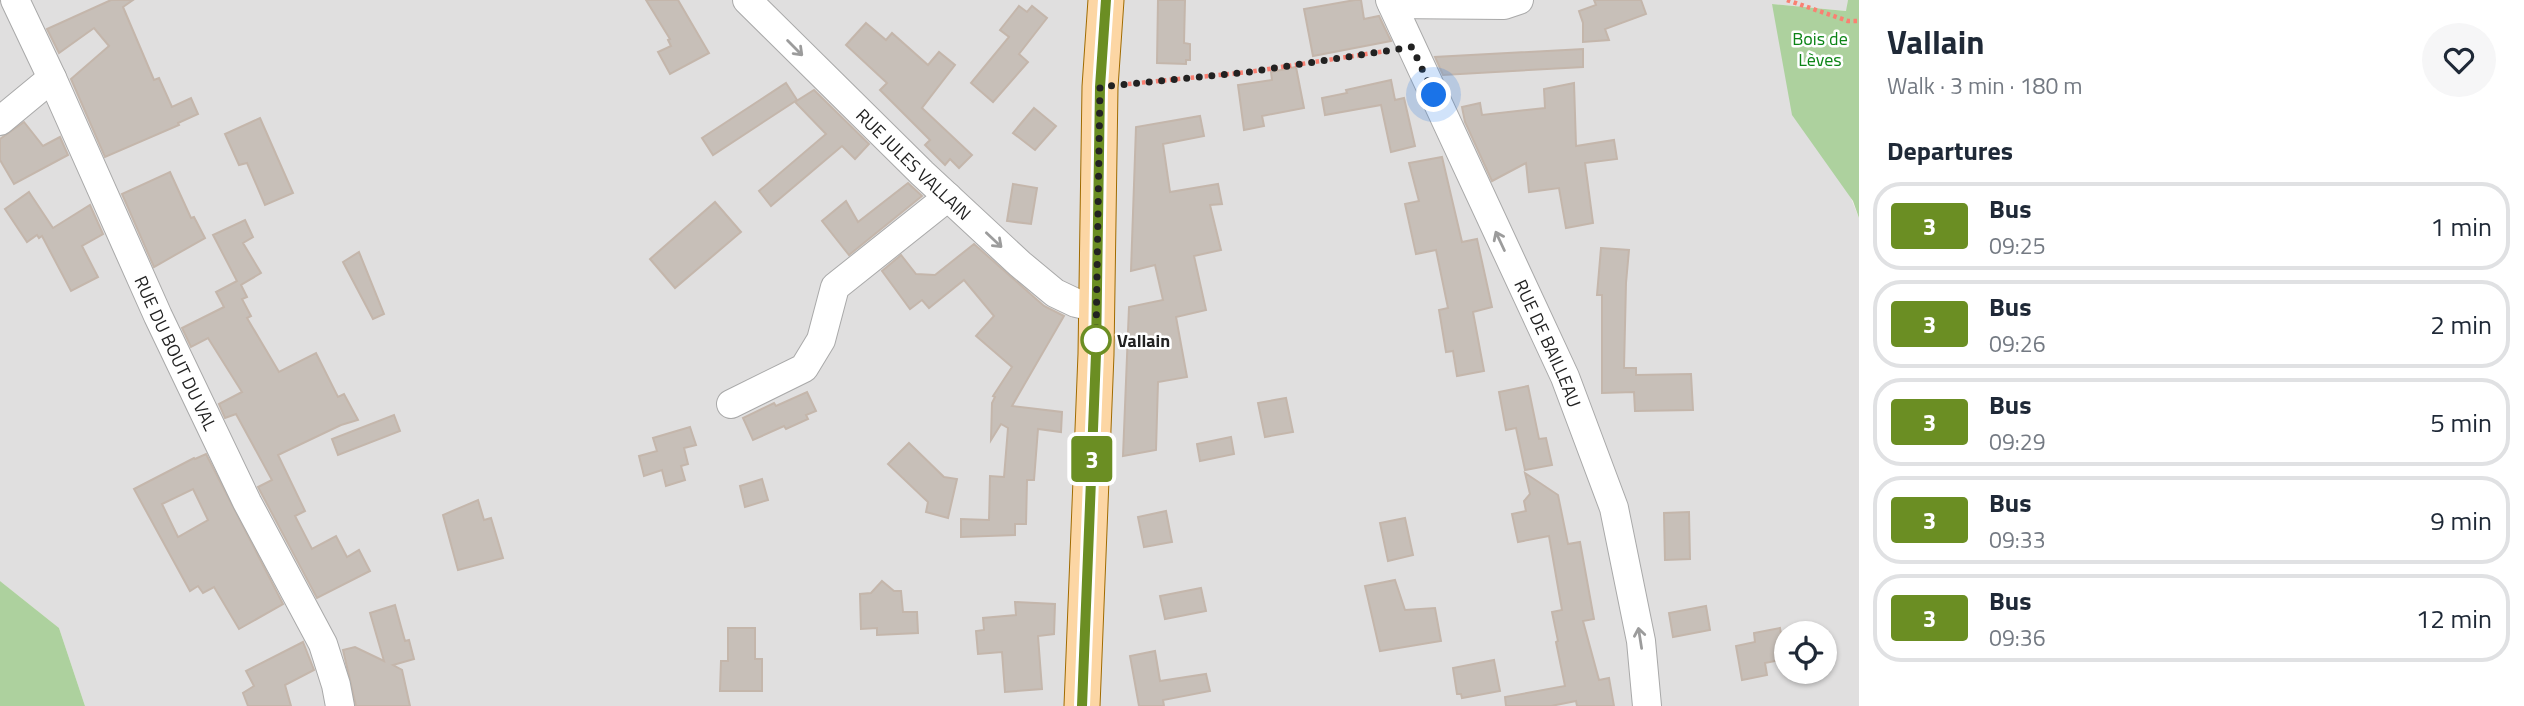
<!DOCTYPE html>
<html lang="en">
<head>
<meta charset="utf-8">
<style>
  body { margin:0; font-family:"Titillium Web",sans-serif; background:#f6f6f7; color:#1f2937; height:100vh; display:flex; flex-direction:column; font-size:26px; white-space:nowrap }
  * { box-sizing:border-box; margin:0 }
  p { font-size:23px; color:#747a83 }
  .icon { flex:none; width:38px; height:38px; fill:none; stroke:currentColor; stroke-width:2; stroke-linecap:round; stroke-linejoin:round }
  .map { position:relative; flex:1; overflow:hidden }
  .side { display:flex; flex-direction:column; background:#fff; width:665px }
  .side>* { flex:none }
  .badge { padding:0 14px; border-radius:5px; font-size:24px; line-height:46px }
  .controls { position:absolute; left:1774px; top:621px; display:grid; gap:14px }
  .controls a { display:grid; place-items:center; width:63px; height:63px; border-radius:50%; background:#fff; box-shadow:0 2px 5px #0004; font-size:35px }
  .you { position:absolute; width:35px; height:35px; margin:-18px; border:5px solid #fff; border-radius:50%; background:#1a73e8; box-shadow:0 0 0 10px #1a73e833 }
  .map>.badge { position:absolute; translate:-50% -50%; box-shadow:0 0 0 4px #fff }
  h2 { padding:0 28px; font-size:26px; line-height:63px }
  .round { display:grid; place-items:center; flex:none; width:74px; height:74px; border-radius:37px; background:#f6f6f7 }
  .summary { display:flex; align-items:center; justify-content:space-between; height:119px; padding:0 28px }
  h1 { font-size:33px; font-weight:700; line-height:52px }
  ul { padding:0; list-style:none }
  li { display:flex; align-items:center; gap:21px; height:88px; margin:0 14px 10px; padding:0 14px; border:4px solid #e0e1e3; border-radius:28px }
  li div { flex:1 }
  li b { display:block; font-size:26px }
  li em { font-style:normal }
  li .badge { min-width:77px; font-weight:700; text-align:center }
  main { display:flex; flex:1; min-height:0 }
  .map>svg:first-child { display:block }
</style>
</head>
<body>
<main>
<div class="map">
<svg width="1859" height="706" viewBox="0 0 1859 706">
  <rect width="100%" height="100%" fill="#f2efe9"/>
  <path fill="#e0dfdf" fill-rule="evenodd" d="M0,0h1848l-1,11 -75,-7 87,214v488h-1774l-26,-78 -59,-47zM1787,634h38v38h-38z"/>
  <g fill="#add19e">
    <path d="M1848,0h11v218l-6,-17 -61,-86 -20,-111 74,7z"/>
    <path d="M0,581l59,47 26,78h-85z"/>
  </g>
  <g fill="#c7bfb8" stroke="#c4b6ab" stroke-width="2" fill-rule="evenodd">
    <path d="M111,0h22l-10,7 31,73 5,-2 13,29 19,-9 7,16 -20,9 1,2 -74,32 -34,-78 38,-33 -15,-18 -35,25 -12,-24z"/>
    <path d="M646,0h32l31,53 -39,21 -12,-22 13,-6 -3,-6 2,-1z"/>
    <path d="M1158,0h27l-1,43 6,1v16h-4v4l-29,-1z"/>
    <path d="M1355,0h6l3,19 15,-3 12,25 -78,15 -9,-47z"/>
    <path d="M1594,0h47l5,14 -41,15 4,11 -26,2v-19l-4,-12 17,-6z"/>
    <path d="M1019,6l8,6 5,-6 15,12 -28,36 9,8 -35,40 -22,-19 38,-46 -9,-7z"/>
    <path d="M866,23l20,17 6,-7 36,32 11,-13 16,13 -33,43 50,47 -13,13 -9,-9 -5,6 -20,-20 5,-5 -50,-50 7,-7 -41,-38z"/>
    <path d="M1583,49v18l-140,8 -8,-18z"/>
    <path d="M1296,67l8,41 -42,8 2,10 -20,4 -6,-45 34,-5 -1,-8z"/>
    <path d="M1391,80l4,20 9,-2 11,48 -24,6 -10,-47 -56,10 -3,-17 25,-5 -1,-3z"/>
    <path d="M786,83l11,17 -84,55 -11,-17z"/>
    <path d="M1574,83l2,63 38,-6 3,19 -32,4 8,60 -27,5 -7,-40 -30,4 -3,-29 -34,18 -27,-59 -3,-15 18,-4 2,12 63,-7 -1,-19z"/>
    <path d="M814,90l55,54 -14,15 -13,-13 -71,60 -12,-15 67,-57 -31,-32z"/>
    <path d="M1034,108l22,18 -21,24 -22,-17z"/>
    <path d="M1200,116l4,20 -41,8 7,48 48,-8 4,20 -12,1 11,45 -27,6 12,54 -30,7 11,60 -29,5 -2,68 -33,6 6,-149 34,-7 -8,-35 -24,6 5,-144z"/>
    <path d="M260,118l33,75 -28,12 -18,-42 -8,2 -14,-31z"/>
    <path d="M24,122l19,24 17,-9 8,18 -54,29 -14,-24v-21z"/>
    <path d="M1442,157l20,85 15,-3 15,68 -19,5 11,59 -27,5 -4,-25 -7,1 -7,-42 9,-2 -12,-58 -20,4 -11,-50 14,-3 -10,-38z"/>
    <path d="M170,172l21,46 3,-1 11,21 -51,29 -32,-73z"/>
    <path d="M908,183l14,13 -73,59 -27,-34 24,-20 12,21z"/>
    <path d="M1013,184l24,4 -6,36 -24,-3z"/>
    <path d="M29,192l24,36 37,-23 13,29 -21,12 16,31 -27,14 -29,-55 -3,2 -2,-3 -10,7 -22,-33z"/>
    <path d="M715,202l26,30 -66,56 -25,-29z"/>
    <path d="M245,220l8,17 -10,6 18,30 -20,12 6,12 -5,2 9,17 -4,2 32,54 37,-19 22,44 6,-3 14,26 -17,5 -63,30 27,56 -10,5 17,33 24,-13 11,21 12,-7 11,21 -53,27 -59,-111 14,-7 -36,-66 -11,4 -6,-14 23,-12 -34,-54 -17,9 -9,-19 42,-21 -8,-15 21,-11 -24,-46z"/>
    <path d="M974,244l70,62 20,10 -52,90 50,6 -1,20 -23,-3 -4,51h-7l-1,44h-11v11l-54,2v-18l28,1 1,-44 14,1 4,-49 -7,-4 -10,16 1,-37 3,-6 -2,-1 19,-29 -36,-31 18,-20 -30,-36 -35,28 -7,-8 -12,9 -28,-38 19,-16 15,19 19,1z"/>
    <path d="M1601,248l28,2 -3,33 -2,85h12v7l55,-1 2,36 -58,1 -1,-19 -32,1v-98h-5z"/>
    <path d="M359,252l25,62 -11,5 -30,-57z"/>
    <path d="M1528,386l11,53 7,-1 6,27 -27,5 -9,-42 -10,2 -7,-38z"/>
    <path d="M807,392l9,19 -10,4 2,4 -22,10 -2,-3 -31,14 -10,-22 31,-15 2,3z"/>
    <path d="M1286,398l7,34 -28,5 -7,-34z"/>
    <path d="M394,415l6,16 -62,24 -6,-16z"/>
    <path d="M690,427l6,18 -12,3 4,16 -7,2 4,14 -19,6 -4,-16 -18,6 -5,-20 18,-5 -4,-13z"/>
    <path d="M1231,437l3,17 -34,7 -3,-17z"/>
    <path d="M909,443l35,34 13,2 -9,39 -22,-6 2,-10 -40,-38z"/>
    <path d="M206,454l77,150 -44,25 -25,-42 -11,6 -5,-7 -8,5 -56,-102 60,-31 1,1zM193,489l15,31 -30,17 -16,-33z"/>
    <path d="M1525,473l33,22 10,49 12,-2 14,77 -11,2 16,59 10,-2 5,28h-37l-1,-5 -25,5h-45l-1,-9 60,-11 -9,-44 2,-1 -6,-29 10,-2 -13,-74 -31,6 -6,-28 14,-3 -2,-10 6,-7z"/>
    <path d="M762,479l6,21 -23,7 -5,-21z"/>
    <path d="M478,500l6,20 7,-2 12,40 -45,12 -15,-55z"/>
    <path d="M1166,511l6,31 -28,5 -6,-30z"/>
    <path d="M1689,512l1,47 -25,1 -1,-47z"/>
    <path d="M1405,518l8,37 -25,6 -8,-38z"/>
    <path d="M1395,580l10,30 30,-2 6,33 -61,10 -15,-65z"/>
    <path d="M882,581l12,10h7l2,21h14l1,21 -41,2v-7l-16,1 -1,-35 11,-1z"/>
    <path d="M1201,588l5,23 -41,8 -5,-23z"/>
    <path d="M1015,602l40,2 -1,30 -16,2 4,53 -37,3 -3,-40 -24,2 -2,-23 8,-1 -1,-12 33,-3z"/>
    <path d="M395,605l10,36 4,-1 5,19 -21,6 9,5 8,36h-54l-13,-56 12,-3 29,14 -14,-48z"/>
    <path d="M1706,606l4,24 -37,7 -4,-24z"/>
    <path d="M728,628h27v31h7v32h-42l1,-30h7z"/>
    <path d="M1780,628l5,31 -20,4 2,12 -25,5 -6,-34 19,-4 -1,-9z"/>
    <path d="M303,642l11,28 -29,15 6,21h-43l-5,-13 11,-7 -8,-15z"/>
    <path d="M1155,651l5,30 46,-7 4,17 -47,9 1,6h-25l-9,-50z"/>
    <path d="M1494,660l6,31 -38,7 -1,-4h-4l-4,-26z"/>
  </g>
  <g fill="none" stroke-linecap="round" stroke-linejoin="round">
    <defs>
      <g id="minor">
        <path id="s1" d="M15,0l37,78 106,238 89,186 76,142 13,41 4,21"/>
        <path id="s2" d="M747,0l175,173 98,91 35,29 21,10 21,5"/>
        <path id="s3" d="M1390,0l175,377 49,131 27,133 6,65"/>
        <path d="M1392,4l112,1 15,-5"/>
        <path d="M0,121l52,-43"/>
        <path d="M731,404l73,-36 17,-28 14,-53 113,-90"/>
      </g>
      <path id="major" d="M1082,706l14,-352 4,-267 6,-87"/>
    </defs>
    <use href="#minor" stroke="#a9a9a9" stroke-width="30"/>
    <use href="#major" stroke="#a06b00" stroke-width="37"/>
    <g stroke="#fa8072" stroke-width="4.5" stroke-dasharray="3.5 3.5" stroke-linecap="butt">
      <path d="M1787,0l61,21h11"/>
      <path d="M1128,84l121,-12 137,-21"/>
    </g>
    <use href="#minor" stroke="#fff" stroke-width="28"/>
    <use href="#major" stroke="#fcd6a4" stroke-width="35"/>
  </g>
  <defs><path id="oneway-shaft" d="M-6 0H5M1.5-3L5.5 0L1.5 3" fill="none" stroke-width="1.6" stroke-linecap="round" stroke-linejoin="round" transform="scale(1.75)"/></defs>
  <g stroke="#9c9c9c">
    <use href="#oneway-shaft" transform="translate(795 48) rotate(45)"/>
    <use href="#oneway-shaft" transform="translate(994 240) rotate(43)"/>
    <use href="#oneway-shaft" transform="translate(1500 241) rotate(-115)"/>
    <use href="#oneway-shaft" transform="translate(1640 638) rotate(-99)"/>
  </g>
  <g fill="none" stroke-linecap="round" stroke-linejoin="round">
    <defs>
      <path id="line" d="M1082,706l14,-352 4,-267 6,-87"/>
    </defs>
    <use href="#line" stroke="#fff" stroke-width="16"/>
    <use href="#line" stroke="#6b8e23" stroke-width="10"/>
    <path stroke="#222" stroke-width="7" stroke-dasharray="0 12.6" d="M1096,340l4,-253 149,-15 163,-25 22,48"/>
  </g>
  <circle fill="#fff" stroke="#6b8e23" stroke-width="3.5" cx="1096" cy="340" r="14"/>
  <g text-anchor="middle" dominant-baseline="central" stroke-width="5" stroke-linejoin="round" paint-order="stroke">
    <g font-size="18" fill="#0c8416" stroke="#fff">
      <text x="1820" y="38">Bois de<tspan x="1820" dy="21">Lèves</tspan></text>
    </g>
    <g font-size="18" fill="#222" stroke="#fff">
      <text stroke="none"><textPath href="#s2" startOffset="234">RUE JULES VALLAIN</textPath></text>
      <text stroke="none"><textPath href="#s3" startOffset="378">RUE DE BAILLEAU</textPath></text>
      <text stroke="none"><textPath href="#s1" startOffset="388">RUE DU BOUT DU VAL</textPath></text>
    </g>
    <g font-size="18" font-weight="bold" fill="#222" stroke="#fff" text-anchor="start">
      <text x="1117" y="340">Vallain</text>
    </g>
  </g>
</svg>
<div class="controls">
<a><svg class="icon" aria-label="locate" viewBox="0 0 24 24"><circle cx="12" cy="12" r="6"/><path d="M12 2v4M12 18v4M2 12h4M18 12h4"/></svg></a>
</div>
<div class="you" style="left:1434px;top:95px"></div>
<b class="badge" style="left:1092px;top:459px;background:#6b8e23;color:#fff">3</b>
</div>
<section class="side">
<div class="summary"><div><h1>Vallain</h1><p>Walk · 3 min · 180 m</p></div><a class="round"><svg class="icon" aria-label="heart" viewBox="0 0 24 24"><path d="M12 20l-8-8c-3-5 5-10 8-4 3-6 11-1 8 4z"/></svg></a></div>
<h2>Departures</h2>
<ul>
<li><span class="badge" style="background:#6b8e23;color:#fff">3</span><div><b>Bus</b><p>09:25</p></div><em>1 min</em></li>
<li><span class="badge" style="background:#6b8e23;color:#fff">3</span><div><b>Bus</b><p>09:26</p></div><em>2 min</em></li>
<li><span class="badge" style="background:#6b8e23;color:#fff">3</span><div><b>Bus</b><p>09:29</p></div><em>5 min</em></li>
<li><span class="badge" style="background:#6b8e23;color:#fff">3</span><div><b>Bus</b><p>09:33</p></div><em>9 min</em></li>
<li><span class="badge" style="background:#6b8e23;color:#fff">3</span><div><b>Bus</b><p>09:36</p></div><em>12 min</em></li>
</ul>
</section>
</main>
</body>
</html>
